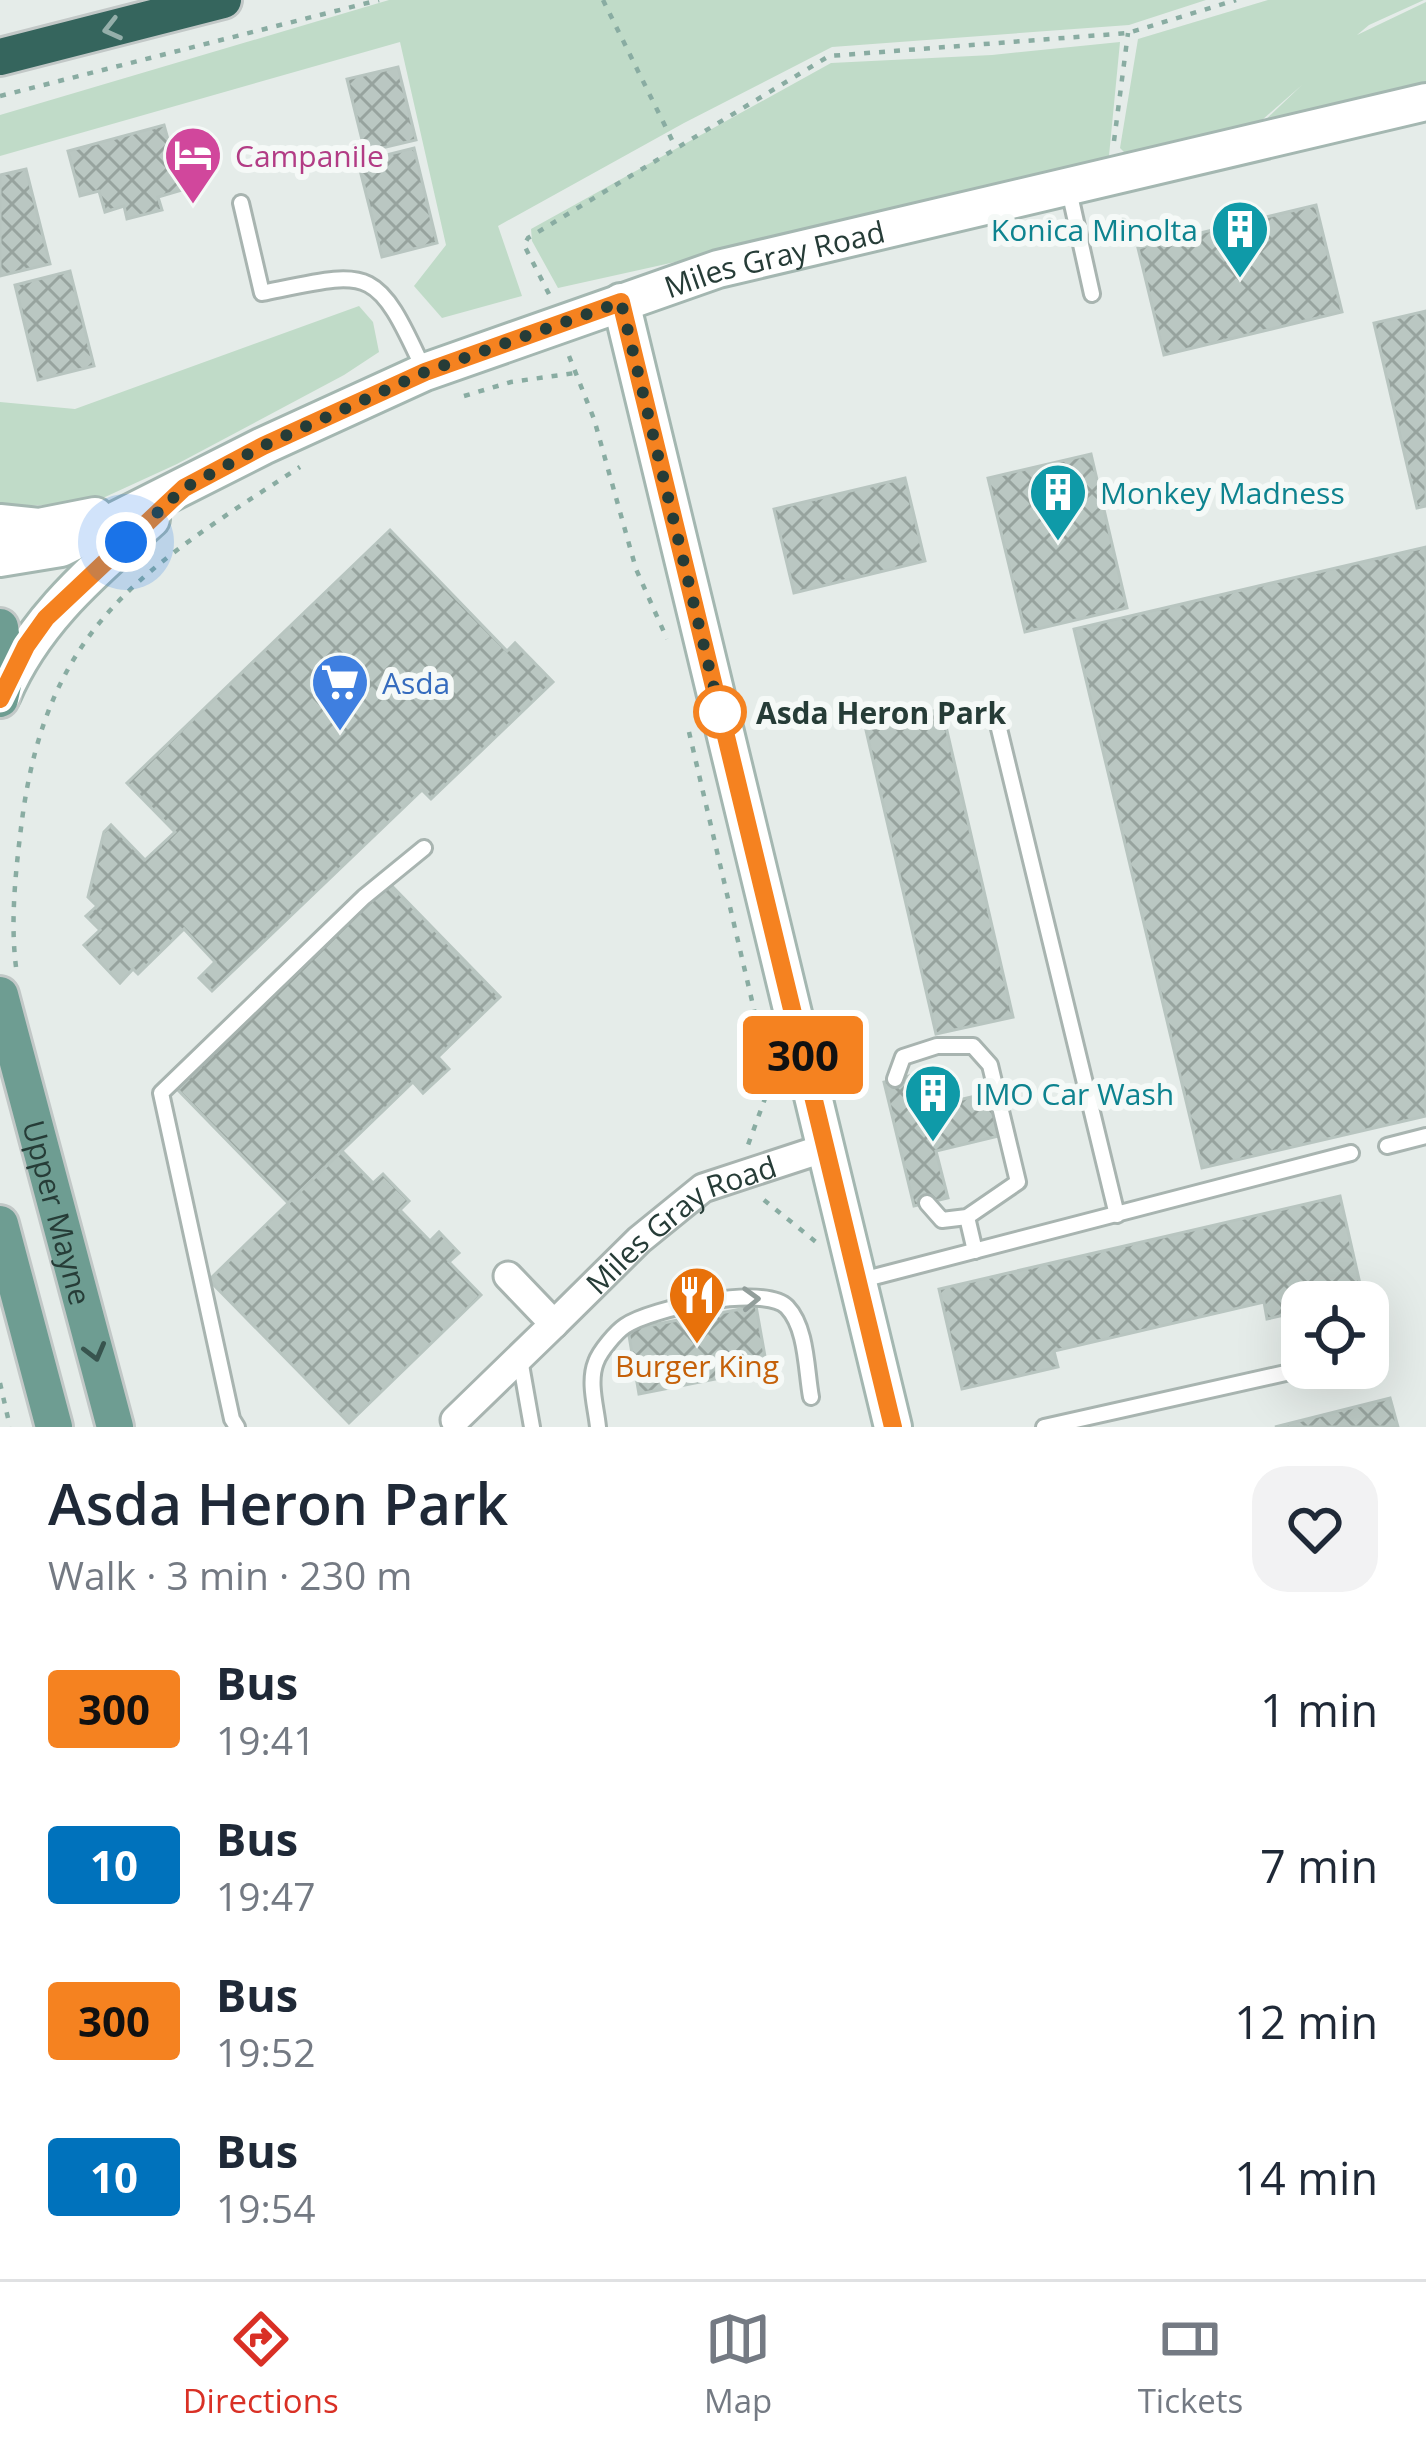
<!DOCTYPE html>
<html lang="en">
<head>
<meta charset="utf-8">
<style>
  body { margin:0; font-family:"Open Sans",sans-serif; background:#f2f2f3; color:#1f2937; height:100vh; display:flex; flex-direction:column; font-size:45px; white-space:nowrap }
  * { box-sizing:border-box; margin:0 }
  p { font-size:39px; color:#747a83 }
  .icon { flex:none; width:66px; height:66px; fill:none; stroke:currentColor; stroke-width:2; stroke-linecap:round; stroke-linejoin:round }
  .map { position:relative; height:1427px; overflow:hidden }
  .side { display:flex; flex-direction:column; background:#fff; flex:1 }
  .side>* { flex:none }
  .badge { padding:0 24px; border-radius:9px; font-size:42px; line-height:78px }
  .fabs { position:absolute; left:1281px; top:1281px; display:grid; gap:24px }
  .fabs a { display:grid; place-items:center; width:108px; height:108px; border-radius:24px; background:#fff; box-shadow:0 12px 48px #0002; font-size:60px }
  .you { position:absolute; width:60px; height:60px; margin:-30px; border:9px solid #fff; border-radius:50%; background:#1a73e8; box-shadow:0 0 0 18px #1a73e833 }
  .map>.badge { position:absolute; translate:-50% -50%; box-shadow:0 0 0 6px #fff }
  .round { display:grid; place-items:center; flex:none; width:126px; height:126px; border-radius:36px; background:#f2f2f3 }
  .summary { display:flex; align-items:center; justify-content:space-between; height:204px; padding:0 48px }
  h1 { font-size:57px; font-weight:600; line-height:90px }
  ul { padding:0; list-style:none }
  li { display:flex; align-items:center; gap:36px; height:156px; padding:0 48px }
  li div { flex:1 }
  li b { display:block; font-size:45px }
  li em { font-style:normal }
  li .badge { min-width:132px; font-weight:700; text-align:center }
  .dock { display:flex; justify-content:space-around; align-items:center; height:168px; border-top:3px solid #e0e1e3; background:#fff; font-size:33px; color:#747a83 }
  .dock a { display:grid; justify-items:center; gap:6px }
  .dock .selected { color:#d93025 }
  .map>svg:first-child { display:block }
</style>
</head>
<body>
<div class="map">
<svg width="1426" height="1427" viewBox="0 0 1426 1427">
  <defs>
    <pattern id="building-cross-hatch" width="8" height="8" patternUnits="userSpaceOnUse" patternTransform="scale(3)"><rect width="8" height="8" fill="#bac7c2"/><path d="M0 0l8 8M0 8l8-8" fill="none" stroke="#97a39e"/></pattern>
  </defs>
  <rect width="100%" height="100%" fill="#e5ece9"/>
  <g fill="#c0dbc8">
    <path d="M389,0h817l-77,25 -297,22 -148,76 -186,103 24,70 -80,22 -28,-32 32,-41 -46,-203 -400,114v-41z"/>
    <path d="M1268,0h156l-55,25 -12,10 69,-33v82l-164,39 40,-38 -48,42 -126,29 -8,-8 18,-109z"/>
    <path d="M1120,42l-12,124 -550,122 -26,-47 -1,-12 300,-166 161,-8z"/>
    <path d="M359,306l14,16 6,30 -35,23 -167,89 -85,39 -92,4v-105l75,7z"/>
  </g>
  <g fill="url(#building-cross-hatch)" stroke="#b8c5c0" stroke-width="3">
    <path d="M398,67l18,73 -51,12 -18,-73z"/>
    <path d="M164,125l18,65 -24,7 4,13 -35,9 -3,-13 -19,6 -6,-21 -19,5 -12,-45z"/>
    <path d="M414,148l23,95 -55,14 -24,-95z"/>
    <path d="M26,169l24,95 -50,12v-101z"/>
    <path d="M1316,205l26,107 -178,43 -26,-107z"/>
    <path d="M70,271l24,95 -56,14 -23,-95z"/>
    <path d="M1426,311v195l-9,2 -43,-185z"/>
    <path d="M1091,454l36,154 -102,24 -37,-154z"/>
    <path d="M905,478l20,83 -131,32 -20,-84z"/>
    <path d="M390,530l117,121 8,-8 38,39 -122,117 -9,-9 -210,201 -13,-13 16,-16 -31,-33 -46,45 -5,-5 -13,14 -36,-38 16,-15 -14,-14 11,-10 -9,-9 16,-65 7,-7 34,35 30,-28 -48,-49z"/>
    <path d="M1426,547v569l-224,52 -128,-539z"/>
    <path d="M942,709l71,308 -77,17 -71,-308z"/>
    <path d="M389,883l111,114 -62,60 11,12 -26,24 -10,-11 -125,121 -111,-114z"/>
    <path d="M917,1074l8,34 63,-15 11,43 -63,15 12,47 -34,8 -30,-124z"/>
    <path d="M342,1151l31,32 10,-9 26,27 -9,9 30,31 9,-9 20,21 -10,9 32,33 -132,128 -140,-143z"/>
    <path d="M1340,1196l23,101 -21,5h-40v9l-35,8 -3,-17 -210,49 4,16 -96,22 -23,-100z"/>
    <path d="M756,1306l10,56 -6,1 1,7 -122,24 -11,-64 55,-11 -1,-5 17,-3 1,6z"/>
    <path d="M1390,1398l8,29h-123z"/>
  </g>
  <g fill="none" stroke-linecap="round" stroke-linejoin="round">
    <defs>
      <g id="lane">
        <path d="M1068,186l24,108"/>
        <path d="M241,203l21,90c108,-22 113,-30 161,75"/>
        <path d="M994,708l123,507"/>
        <path d="M895,1079l8,-22 34,-11h36l17,19 28,117 -51,35 -25,3 -15,-17"/>
        <path d="M1387,1146l39,-10"/>
        <path d="M967,1217l8,34"/>
        <path d="M862,1280l489,-127"/>
        <path d="M520,1359l12,68"/>
        <path d="M237,1427l-5,-8 -71,-326 203,-196 60,-49"/>
        <path d="M598,1427c-2,-20 -10,-45 -2,-65 4,-11 20,-30 29,-36 26,-18 140,-42 162,-19 20,21 19,63 24,90"/>
        <path d="M1044,1427l264,-59"/>
      </g>
      <g id="street">
        <path id="s1" d="M508,1276l46,48 85,-84 64,-52 122,-40"/>
        <path d="M455,1420l99,-96"/>
      </g>
      <g id="secondary">
        <path d="M621,302l272,1125"/>
        <path d="M0,523l39,4 56,-11"/>
        <path id="s2" d="M0,558l61,-10 202,-102 162,-74 293,-103 708,-167"/>
        <path d="M2,695c32,-75 89,-122 149,-176"/>
      </g>
      <g id="primary">
        <path d="M0,627l6,44 -6,28"/>
        <path id="s3" d="M0,995l115,432"/>
        <path d="M0,1224l54,203"/>
      </g>
      <path id="highway" d="M0,57l223,-57"/>
    </defs>
    <use href="#lane" stroke="#a8b4b0" stroke-width="20"/>
    <use href="#street" stroke="#a8b4b0" stroke-width="33"/>
    <use href="#secondary" stroke="#a4b7b1" stroke-width="42"/>
    <use href="#primary" stroke="#c2c8c7" stroke-width="42"/>
    <use href="#highway" stroke="#c2c8c7" stroke-width="42"/>
    <g stroke="#89aca2" stroke-width="4.5" stroke-dasharray="6 9" stroke-linecap="butt">
      <path d="M603,0l72,146"/>
      <path d="M0,96l379,-96"/>
      <path d="M1114,141l14,-108"/>
      <path d="M549,294l-25,-49 4,-7 301,-182 299,-23 108,-33"/>
      <path d="M569,356l25,63 42,150 31,70"/>
      <path d="M464,396l47,-14 64,-9"/>
      <path d="M689,732l82,350 -23,63"/>
      <path d="M16,967c-6,-48 0,-99 6,-147 26,-197 124,-253 278,-353"/>
      <path d="M764,1200l52,42"/>
      <path d="M0,1383l10,44"/>
    </g>
    <use href="#lane" stroke="#fff" stroke-width="14"/>
    <use href="#street" stroke="#fff" stroke-width="27"/>
    <use href="#secondary" stroke="#fff" stroke-width="36"/>
    <use href="#primary" stroke="#6e9d92" stroke-width="36"/>
    <use href="#highway" stroke="#35655d" stroke-width="36"/>
  </g>
  <defs><path id="oneway-chevron" d="M-2-3.5L2.5 0L-2 3.5" fill="none" stroke-width="1.6" stroke-linecap="round" stroke-linejoin="round" transform="scale(3)"/></defs>
  <use stroke="#95afaa" href="#oneway-chevron" transform="translate(112 29) rotate(166)"/>
  <use stroke="#929e9b" href="#oneway-chevron" transform="translate(751 1299) rotate(-2)"/>
  <use stroke="#38544e" href="#oneway-chevron" transform="translate(95 1352) rotate(75)"/>
  <g fill="none" stroke-linecap="round" stroke-linejoin="round">
    <defs>
      <path id="line" d="M0,699l26,-53 20,-28 138,-130 79,-42 162,-74 196,-70 272,1125"/>
    </defs>
    <use href="#line" stroke="#fff" stroke-width="27"/>
    <use href="#line" stroke="#f58220" stroke-width="18"/>
    <path stroke="#263c37" stroke-width="12" stroke-dasharray="0 21.6" d="M126,542l58,-54 79,-42 162,-74 196,-70 102,423 -3,-13"/>
  </g>
  <defs>
    <symbol id="hotel-pin" viewBox="-11 -11 22 30"><path d="M0 17L-7.5 6A9.5 9.5 0 1 1 7.5 6Z" fill="#d1479c" stroke="#f5f9f7"/><path d="M-6-4.5h1.5V1H6V5H4.5V3h-9V5H-6ZM-4 0a1.8 1.8 0 1 1 3.6 0ZM.5 0V-2.5h3Q6-2.5 6 0Z" fill="#fff"/></symbol>
    <symbol id="building-pin" viewBox="-11 -11 22 30"><path d="M0 17L-7.5 6A9.5 9.5 0 1 1 7.5 6Z" fill="#0f9aa8" stroke="#f5f9f7"/><path d="M-4-6H4V6H1V3H-1V6H-4ZM-2.5-4.3h1.7v1.8h-1.7ZM.8-4.3h1.7v1.8H.8ZM-2.5-1h1.7V.8h-1.7ZM.8-1h1.7V.8H.8Z" fill="#fff"/></symbol>
    <symbol id="supermarket-pin" viewBox="-11 -11 22 30"><path d="M0 17L-7.5 6A9.5 9.5 0 1 1 7.5 6Z" fill="#3f7fe0" stroke="#f5f9f7"/><path d="M-6-5.5h2.5l.6 2H6L4.5 2H-2.5L-4.4-4H-6ZM-1.5 3.2a1.3 1.3 0 1 0 .1 0ZM3 3.2a1.3 1.3 0 1 0 .1 0Z" fill="#fff"/></symbol>
    <symbol id="restaurant-pin" viewBox="-11 -11 22 30"><path d="M0 17L-7.5 6A9.5 9.5 0 1 1 7.5 6Z" fill="#e8710a" stroke="#f5f9f7"/><path d="M-5-6h1v4h1v-4h1v4h1v-4h1v5L-1.5 .5V6h-2V.5L-5-1ZM5-6V6H3V1.5H1.5Q1.5-4 5-6Z" fill="#fff"/></symbol>
  </defs>
  <g fill-rule="evenodd">
    <use href="#hotel-pin" x="160" y="122" width="66" height="90"/>
    <use href="#building-pin" x="1207" y="196" width="66" height="90"/>
    <use href="#building-pin" x="1025" y="459" width="66" height="90"/>
    <use href="#supermarket-pin" x="307" y="649" width="66" height="90"/>
    <use href="#building-pin" x="900" y="1060" width="66" height="90"/>
    <use href="#restaurant-pin" x="664" y="1262" width="66" height="90"/>
  </g>
  <circle fill="#fff" stroke="#f58220" stroke-width="6" cx="720" cy="712" r="24"/>
  <g text-anchor="middle" dominant-baseline="central" stroke-width="12" stroke-linejoin="round" paint-order="stroke">
    <g font-size="30" fill="#b23c85" stroke="#f5f9f7" text-anchor="start">
      <text x="235" y="155">Campanile</text>
    </g>
    <g font-size="30" fill="#0d838f" stroke="#f5f9f7" text-anchor="start">
      <text x="1198" y="229" text-anchor="end">Konica Minolta</text>
      <text x="1100" y="492">Monkey Madness</text>
      <text x="975" y="1093">IMO Car Wash</text>
    </g>
    <g font-size="30" fill="#263c37" stroke="#f5f9f7">
      <text stroke="none"><textPath href="#s2" startOffset="834">Miles Gray Road</textPath></text>
      <text stroke="none"><textPath href="#s3" startOffset="225">Upper Mayne</textPath></text>
      <text stroke="none"><textPath href="#s1" startOffset="231">Miles Gray Road</textPath></text>
    </g>
    <g font-size="30" fill="#366cbe" stroke="#f5f9f7" text-anchor="start">
      <text x="382" y="682">Asda</text>
    </g>
    <g font-size="30" font-weight="bold" fill="#263c37" stroke="#f5f9f7" text-anchor="start">
      <text x="756" y="712">Asda Heron Park</text>
    </g>
    <g font-size="30" fill="#c56008" stroke="#f5f9f7">
      <text x="697" y="1365">Burger King</text>
    </g>
  </g>
</svg>
<div class="fabs">
<a><svg class="icon" aria-label="locate" viewBox="0 0 24 24"><circle cx="12" cy="12" r="6"/><path d="M12 2v4M12 18v4M2 12h4M18 12h4"/></svg></a>
</div>
<div class="you" style="left:126px;top:542px"></div>
<b class="badge" style="left:803px;top:1055px;background:#f58220;color:#111">300</b>
</div>
<section class="side">
<div class="summary"><div><h1>Asda Heron Park</h1><p>Walk · 3 min · 230 m</p></div><a class="round"><svg class="icon" aria-label="heart" viewBox="0 0 24 24"><path d="M12 20l-8-8c-3-5 5-10 8-4 3-6 11-1 8 4z"/></svg></a></div>
<ul>
<li><span class="badge" style="background:#f58220;color:#111">300</span><div><b>Bus</b><p>19:41</p></div><em>1 min</em></li>
<li><span class="badge" style="background:#0072bc;color:#fff">10</span><div><b>Bus</b><p>19:47</p></div><em>7 min</em></li>
<li><span class="badge" style="background:#f58220;color:#111">300</span><div><b>Bus</b><p>19:52</p></div><em>12 min</em></li>
<li><span class="badge" style="background:#0072bc;color:#fff">10</span><div><b>Bus</b><p>19:54</p></div><em>14 min</em></li>
</ul>
</section>
<nav class="dock">
<a class="selected"><svg class="icon" aria-label="directions" viewBox="0 0 24 24"><path d="M12 3l9 9-9 9-9-9zM9 14v-3h6M13 9l2 2-2 2"/></svg>Directions</a>
<a><svg class="icon" aria-label="map" viewBox="0 0 24 24"><path d="M3 6l6-2 6 2 6-2v14l-6 2-6-2-6 2zM9 4v14M15 6v14"/></svg>Map</a>
<a><svg class="icon" aria-label="tickets" viewBox="0 0 24 24"><path d="M3 7h18v10H3zM15 7v10"/></svg>Tickets</a>
</nav>
</body>
</html>
